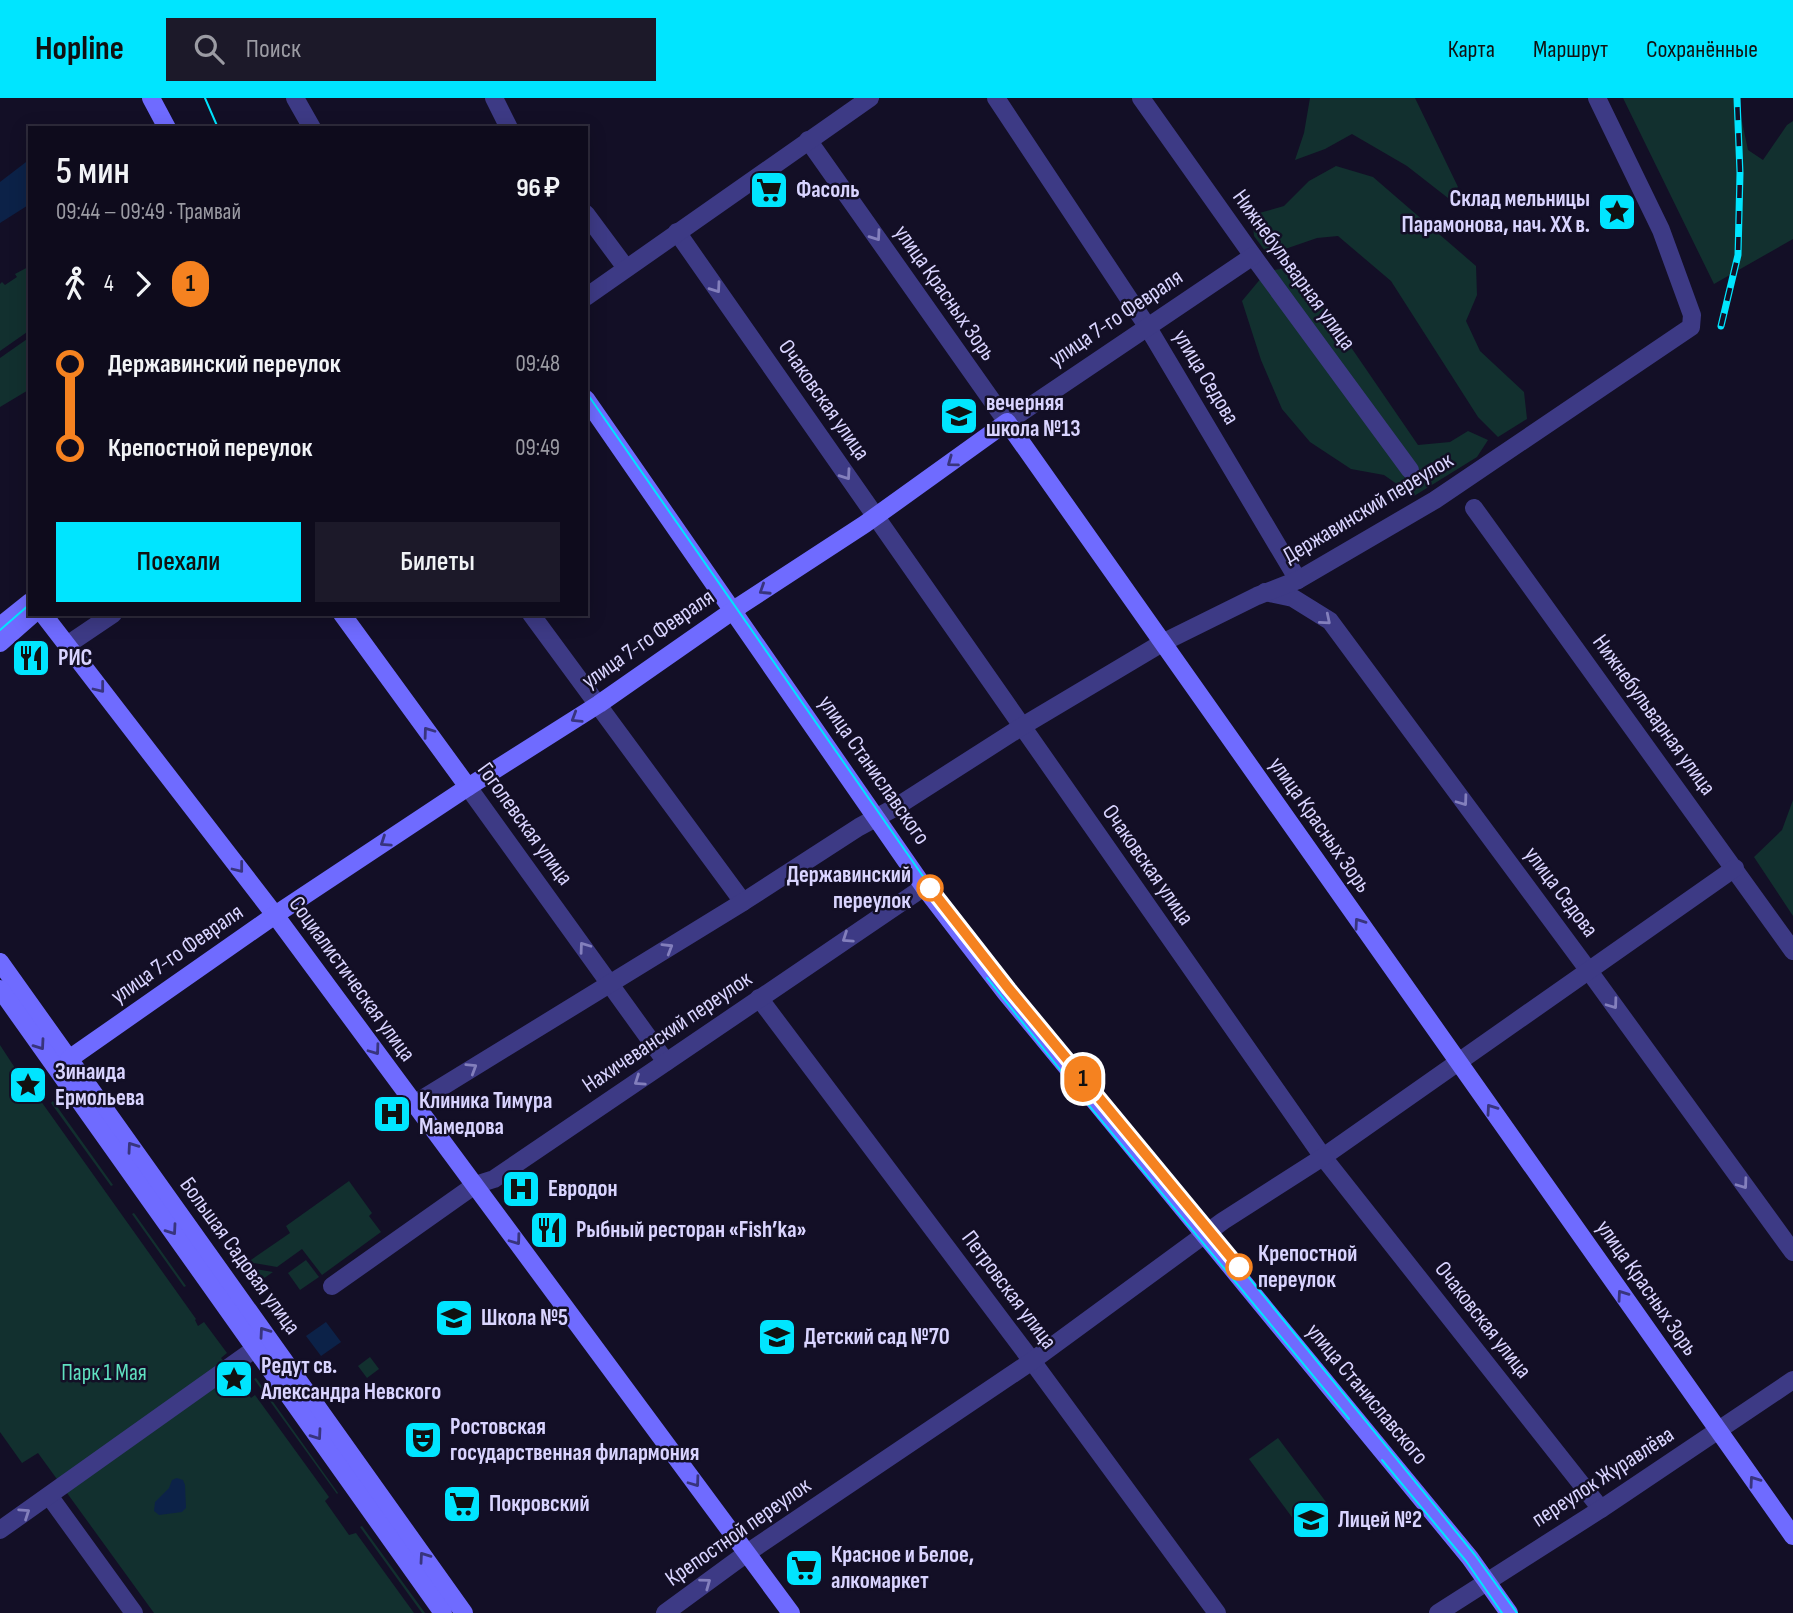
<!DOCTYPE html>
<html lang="ru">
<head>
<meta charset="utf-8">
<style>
  body { margin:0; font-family:"Sofia Sans Condensed",sans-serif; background:#1c1929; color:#f1f3f6; height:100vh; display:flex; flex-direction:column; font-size:26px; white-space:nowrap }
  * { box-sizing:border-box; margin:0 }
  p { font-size:23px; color:#9b9ba3 }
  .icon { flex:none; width:38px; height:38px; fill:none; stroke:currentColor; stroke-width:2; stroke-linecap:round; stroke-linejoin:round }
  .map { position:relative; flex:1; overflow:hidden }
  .panel { position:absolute; left:28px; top:28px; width:560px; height:490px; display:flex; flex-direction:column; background:#0e0b1c; border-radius:0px; box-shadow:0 4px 18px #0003,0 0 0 2px #2e2b3b }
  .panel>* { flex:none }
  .badge { padding:0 14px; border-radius:23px; font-size:24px; line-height:46px }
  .map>.badge { position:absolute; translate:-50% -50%; box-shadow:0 0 0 4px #fff }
  .legs { display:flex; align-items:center; gap:10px; height:77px; padding:0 28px; font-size:23px }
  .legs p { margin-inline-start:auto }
  .head { display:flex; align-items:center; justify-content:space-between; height:119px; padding:0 28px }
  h1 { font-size:38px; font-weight:600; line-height:52px }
  .cta { display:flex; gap:14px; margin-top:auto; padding:14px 28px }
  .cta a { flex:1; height:80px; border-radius:0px; background:#00e5ff; color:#111; font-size:28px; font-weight:600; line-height:80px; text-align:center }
  .cta a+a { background:#1c1929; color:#f1f3f6 }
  ul { padding:0 28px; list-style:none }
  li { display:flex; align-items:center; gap:24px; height:84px; font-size:26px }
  li i { display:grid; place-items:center; width:10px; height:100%; margin:0 9px; background:currentColor }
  li i::after { content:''; width:18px; height:18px; margin:-9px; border:5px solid; border-radius:50%; background:#0e0b1c }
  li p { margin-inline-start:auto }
  li:first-child i { background:linear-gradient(#0000 50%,currentColor 0) }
  li:last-child i { background:linear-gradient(currentColor 50%,#0000 0) }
  header { display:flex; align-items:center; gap:42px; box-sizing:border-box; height:98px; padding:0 35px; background:#00e5ff; color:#111 }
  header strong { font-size:33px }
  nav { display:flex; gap:38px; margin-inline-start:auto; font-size:24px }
  .search { width:490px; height:63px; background:#1c1929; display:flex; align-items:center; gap:18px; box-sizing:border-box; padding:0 24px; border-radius:0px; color:#9b9ba3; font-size:26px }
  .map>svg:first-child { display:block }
</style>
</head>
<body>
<header>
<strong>Hopline</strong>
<div class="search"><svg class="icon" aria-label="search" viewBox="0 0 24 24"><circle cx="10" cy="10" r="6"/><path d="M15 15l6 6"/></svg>Поиск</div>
<nav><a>Карта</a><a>Маршрут</a><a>Сохранённые</a></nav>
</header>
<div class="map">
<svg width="1793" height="1515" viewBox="0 0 1793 1515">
  <rect width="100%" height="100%" fill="#130f26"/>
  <g fill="#12302f">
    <path d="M1310,0h105l43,89 -10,11 -41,-32 -55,-32 -27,15 -30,11 9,-27z"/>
    <path d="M1623,0h114l11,52 15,10 24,-35 6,-4v118l-79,45z"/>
    <path d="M1336,68l37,11 103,89 1,29 -11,26 14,30 44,41 3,27 -29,18 -20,-20 -87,-136 -53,-45 -21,2 -49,17 -14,-19 -2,-21 32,-9 25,-25z"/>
    <path d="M30,168v64l-30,21v-67l2,-2 3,3 12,-8 -2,-3z"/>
    <path d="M1296,169l122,178 32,-3 18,-11 20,9 -11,17 -63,39 -30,-21 -33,-6 -41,-27 -28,-33 -21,-49 -19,-59 25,-30z"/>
    <path d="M30,239v52l-30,18v-49z"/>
    <path d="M1793,702v116l-39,-59 28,-27z"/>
    <path d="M0,947l30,46 3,-1 163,229 -1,1 3,6 6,-4 23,31 -6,5 30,40 4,-3 74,102 -4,4 24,34 7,-2 58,80h-260l-116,-160 -16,10 -22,-31z"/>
    <path d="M53,1003l60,84 -2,1 -60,-83z"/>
    <path d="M349,1083l23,32 -3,3 12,16 -59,43 -20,-26 -25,18 -29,-5 42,-29 -4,-7z"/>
    <path d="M134,1115l52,73 -2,1 -52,-73z"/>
    <path d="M306,1162l13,17 -19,13 -12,-17z"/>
    <path d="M244,1169l29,5 -16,11z"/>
    <path d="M370,1259l9,12 -12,9 -9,-12z"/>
    <path d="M256,1280l82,115 -1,1 -83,-115z"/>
    <path d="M1278,1340l48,64 -29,22 -48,-65z"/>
    <path d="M362,1428l63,87h-3l-62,-86z"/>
  </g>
  <g fill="#0c2248">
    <path d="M30,61v45l-30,19v-41z"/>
    <path d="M326,1224l15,20 -20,14 -15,-20z"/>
    <path d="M177,1380l6,2 2,5 1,23 -4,4 -23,3 -5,-4 1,-9 14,-14 3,-8z"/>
  </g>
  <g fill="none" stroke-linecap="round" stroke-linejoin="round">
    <g stroke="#3d3a85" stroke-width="18">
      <path d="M295,0l17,30"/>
      <path d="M494,0l15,30"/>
      <path d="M996,0l151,228 151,254"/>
      <path d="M1141,0l112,158 157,214"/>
      <path d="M808,42l199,282 246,-166"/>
      <path d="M586,116l40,54"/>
      <path d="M677,134l646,925 278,352"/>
      <path d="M586,199l284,-199"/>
      <path d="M1474,410l319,443"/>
      <path d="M1265,494l28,6 37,23 259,350 204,281"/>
      <path d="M531,516l212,288"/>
      <path d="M67,547l46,-31"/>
      <path d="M468,689l198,275"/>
      <path d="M759,900l273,363 185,252"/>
      <path d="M414,1006l329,-202 116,-75 37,-20 125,-80 141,-84 95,-47 41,-16 137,-80 256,-173 1,-12 -31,-85 -64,-132"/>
      <path d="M332,1188l143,-101 19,-6 430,-292"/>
      <path d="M50,1399l84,116"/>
      <path d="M0,1432l256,-182"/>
      <path d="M665,1515l82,-60 285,-192 191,-140 100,-64 412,-289"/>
      <path d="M1438,1515l163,-104 192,-129"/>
    </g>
    <g stroke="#6f6bff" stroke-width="18">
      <path d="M151,0l16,30"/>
      <path d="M586,301l338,488 81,105 465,566 39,55"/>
      <path d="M43,516l232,301 516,698"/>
      <path d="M342,516l126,173"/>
      <path d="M0,528l30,-24"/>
      <path d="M0,545l33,-29"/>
      <path d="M0,864l464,651"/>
      <path d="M0,891l443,624"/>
      <path d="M69,961l206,-144 193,-128 131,-83 142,-99 124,-81 142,-102 786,1114"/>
    </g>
    <g stroke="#00e5ff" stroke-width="2">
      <path d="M205,0l13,30"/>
      <path d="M586,294l357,513 66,84 188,225 278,341 42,58"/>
      <path d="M0,532l30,-26"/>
      <path d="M987,880l95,119 267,322"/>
      <path d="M1382,1362l84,101 36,52"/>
    </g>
    <defs>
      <path id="rail" d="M1721,228l17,-71 2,-82 -3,-75"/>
    </defs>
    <use href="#rail" stroke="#00e5ff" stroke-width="7"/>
    <use href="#rail" stroke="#130f26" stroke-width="4.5" stroke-dasharray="13" stroke-linecap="butt"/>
  </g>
  <defs><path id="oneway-chevron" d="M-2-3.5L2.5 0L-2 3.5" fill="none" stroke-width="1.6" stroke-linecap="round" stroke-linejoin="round" transform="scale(1.75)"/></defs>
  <g stroke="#837fbc">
    <use href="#oneway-chevron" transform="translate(876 138) rotate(55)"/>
    <use href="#oneway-chevron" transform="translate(716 190) rotate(55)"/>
    <use href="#oneway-chevron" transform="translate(846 377) rotate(55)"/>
    <use href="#oneway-chevron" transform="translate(1326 522) rotate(40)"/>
    <use href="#oneway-chevron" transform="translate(1463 703) rotate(54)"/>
    <use href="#oneway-chevron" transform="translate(847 840) rotate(146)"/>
    <use href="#oneway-chevron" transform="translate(584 849) rotate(-126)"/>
    <use href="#oneway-chevron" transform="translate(668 850) rotate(-31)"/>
    <use href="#oneway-chevron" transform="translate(1613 906) rotate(54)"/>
    <use href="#oneway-chevron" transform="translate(472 970) rotate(-32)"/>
    <use href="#oneway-chevron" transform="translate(639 983) rotate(146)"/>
    <use href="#oneway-chevron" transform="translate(1743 1086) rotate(54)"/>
    <use href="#oneway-chevron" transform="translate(25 1415) rotate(-34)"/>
    <use href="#oneway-chevron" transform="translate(706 1485) rotate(-36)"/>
  </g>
  <g stroke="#38347d">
    <use href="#oneway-chevron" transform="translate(952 364) rotate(144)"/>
    <use href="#oneway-chevron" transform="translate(764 492) rotate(147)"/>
    <use href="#oneway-chevron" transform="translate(100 590) rotate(52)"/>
    <use href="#oneway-chevron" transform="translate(576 620) rotate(148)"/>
    <use href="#oneway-chevron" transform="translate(428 634) rotate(-126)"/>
    <use href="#oneway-chevron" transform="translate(385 744) rotate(146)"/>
    <use href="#oneway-chevron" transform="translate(239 770) rotate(52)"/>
    <use href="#oneway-chevron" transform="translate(1359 825) rotate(-125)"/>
    <use href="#oneway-chevron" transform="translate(40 947) rotate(55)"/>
    <use href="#oneway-chevron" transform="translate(375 952) rotate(54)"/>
    <use href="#oneway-chevron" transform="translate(1491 1011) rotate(-125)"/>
    <use href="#oneway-chevron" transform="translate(132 1049) rotate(-125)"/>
    <use href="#oneway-chevron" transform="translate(172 1132) rotate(55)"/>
    <use href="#oneway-chevron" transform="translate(516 1142) rotate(54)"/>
    <use href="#oneway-chevron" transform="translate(1622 1197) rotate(-125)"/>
    <use href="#oneway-chevron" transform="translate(264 1234) rotate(-125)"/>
    <use href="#oneway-chevron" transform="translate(317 1337) rotate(55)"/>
    <use href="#oneway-chevron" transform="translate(1754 1383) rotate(-125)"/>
    <use href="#oneway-chevron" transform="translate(695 1384) rotate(54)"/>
    <use href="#oneway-chevron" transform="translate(424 1459) rotate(-125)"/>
  </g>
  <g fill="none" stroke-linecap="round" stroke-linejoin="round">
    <defs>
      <path id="line-1" d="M930,790l79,101 230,278"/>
    </defs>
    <use href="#line-1" stroke="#fff" stroke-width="16"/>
    <use href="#line-1" stroke="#f58220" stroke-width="10"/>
  </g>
  <defs>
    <symbol id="supermarket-square" viewBox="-11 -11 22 22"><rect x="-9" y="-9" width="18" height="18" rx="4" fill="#00e5ff" stroke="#130f26"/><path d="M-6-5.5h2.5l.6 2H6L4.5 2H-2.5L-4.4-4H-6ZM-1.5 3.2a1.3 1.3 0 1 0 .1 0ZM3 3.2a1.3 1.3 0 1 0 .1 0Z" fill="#111"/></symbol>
    <symbol id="sight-square" viewBox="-11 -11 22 22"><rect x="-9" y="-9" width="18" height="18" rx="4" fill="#00e5ff" stroke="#130f26"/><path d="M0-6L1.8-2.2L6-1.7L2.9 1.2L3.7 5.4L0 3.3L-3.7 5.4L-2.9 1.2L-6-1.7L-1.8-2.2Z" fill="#111"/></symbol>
    <symbol id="school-square" viewBox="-11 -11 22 22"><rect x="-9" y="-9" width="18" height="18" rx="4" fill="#00e5ff" stroke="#130f26"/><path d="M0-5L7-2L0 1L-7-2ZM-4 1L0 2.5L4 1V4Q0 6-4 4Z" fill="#111"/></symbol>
    <symbol id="restaurant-square" viewBox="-11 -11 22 22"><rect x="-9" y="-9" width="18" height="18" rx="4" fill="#00e5ff" stroke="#130f26"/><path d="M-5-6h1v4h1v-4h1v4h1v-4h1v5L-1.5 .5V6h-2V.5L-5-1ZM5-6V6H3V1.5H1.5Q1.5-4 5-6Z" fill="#111"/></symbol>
    <symbol id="hospital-square" viewBox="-11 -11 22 22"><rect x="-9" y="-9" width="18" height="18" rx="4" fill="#00e5ff" stroke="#130f26"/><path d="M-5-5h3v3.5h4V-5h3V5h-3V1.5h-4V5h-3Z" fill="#111"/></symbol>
    <symbol id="theatre-square" viewBox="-11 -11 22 22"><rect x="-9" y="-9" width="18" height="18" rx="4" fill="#00e5ff" stroke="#130f26"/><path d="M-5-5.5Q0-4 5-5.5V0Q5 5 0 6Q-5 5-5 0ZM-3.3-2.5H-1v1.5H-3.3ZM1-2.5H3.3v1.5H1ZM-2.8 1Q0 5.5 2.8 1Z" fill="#111"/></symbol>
  </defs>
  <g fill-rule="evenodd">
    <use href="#supermarket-square" x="747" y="70" width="44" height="44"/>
    <use href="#sight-square" x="1595" y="92" width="44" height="44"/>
    <use href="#school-square" x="937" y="296" width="44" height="44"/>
    <use href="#restaurant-square" x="9" y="538" width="44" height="44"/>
    <use href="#sight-square" x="6" y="965" width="44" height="44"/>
    <use href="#hospital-square" x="370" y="994" width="44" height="44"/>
    <use href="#hospital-square" x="499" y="1069" width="44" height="44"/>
    <use href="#restaurant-square" x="527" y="1110" width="44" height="44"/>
    <use href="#school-square" x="432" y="1198" width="44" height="44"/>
    <use href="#school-square" x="755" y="1217" width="44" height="44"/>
    <use href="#sight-square" x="212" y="1259" width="44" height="44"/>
    <use href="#theatre-square" x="401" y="1320" width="44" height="44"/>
    <use href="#supermarket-square" x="440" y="1384" width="44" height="44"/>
    <use href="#school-square" x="1289" y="1400" width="44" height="44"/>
    <use href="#supermarket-square" x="782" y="1448" width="44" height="44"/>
  </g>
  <g fill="#fff" stroke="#f58220" stroke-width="3.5">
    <circle cx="930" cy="790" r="12"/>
    <circle cx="1239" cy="1169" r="12"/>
  </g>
  <g text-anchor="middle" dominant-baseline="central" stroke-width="5" stroke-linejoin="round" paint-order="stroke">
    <g font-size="23" font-weight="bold" fill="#d9d4ff" stroke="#130f26" text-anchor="start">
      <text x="796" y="92">Фасоль</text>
      <text x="1590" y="101" text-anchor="end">Склад мельницы<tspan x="1590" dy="26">Парамонова, нач. XX в.</tspan></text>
      <text x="986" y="305">вечерняя<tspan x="986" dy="26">школа №13</tspan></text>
      <text x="58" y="560">РИС</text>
      <text x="55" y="974">Зинаида<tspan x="55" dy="26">Ермольева</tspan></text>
      <text x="419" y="1003">Клиника Тимура<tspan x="419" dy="26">Мамедова</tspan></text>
      <text x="548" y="1091">Евродон</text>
      <text x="576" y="1132">Рыбный ресторан «Fish’ka»</text>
      <text x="481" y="1220">Школа №5</text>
      <text x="804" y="1239">Детский сад №70</text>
      <text x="261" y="1268">Редут св.<tspan x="261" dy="26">Александра Невского</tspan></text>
      <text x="450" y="1329">Ростовская<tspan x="450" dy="26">государственная филармония</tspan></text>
      <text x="489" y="1406">Покровский</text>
      <text x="1338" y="1422">Лицей №2</text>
      <text x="831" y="1457">Красное и Белое,<tspan x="831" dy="26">алкомаркет</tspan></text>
    </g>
    <g font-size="23" fill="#d9d4ff" stroke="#130f26">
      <text transform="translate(1294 172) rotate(54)">Нижнебульварная улица</text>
      <text transform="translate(945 195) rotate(55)">улица Красных Зорь</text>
      <text transform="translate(1116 220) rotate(-34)">улица 7-го Февраля</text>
      <text transform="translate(1206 279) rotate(59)">улица Седова</text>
      <text transform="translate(824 302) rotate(55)">Очаковская улица</text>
      <text transform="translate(1368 410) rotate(-31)">Державинский переулок</text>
      <text transform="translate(648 541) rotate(-35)">улица 7-го Февраля</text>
      <text transform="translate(1654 617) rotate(54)">Нижнебульварная улица</text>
      <text transform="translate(874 672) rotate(55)">улица Станиславского</text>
      <text transform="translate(525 726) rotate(54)">Гоголевская улица</text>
      <text transform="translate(1320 727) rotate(55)">улица Красных Зорь</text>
      <text transform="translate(1148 767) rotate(55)">Очаковская улица</text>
      <text transform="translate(1561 794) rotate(53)">улица Седова</text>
      <text transform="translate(177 856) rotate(-35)">улица 7-го Февраля</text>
      <text transform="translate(352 881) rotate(54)">Социалистическая улица</text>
      <text transform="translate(667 934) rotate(-34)">Нахичеванский переулок</text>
      <text transform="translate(240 1158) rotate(54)">Большая Садовая улица</text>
      <text transform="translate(1647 1190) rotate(55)">улица Красных Зорь</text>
      <text transform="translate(1009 1192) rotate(53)">Петровская улица</text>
      <text transform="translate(1483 1222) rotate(52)">Очаковская улица</text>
      <text transform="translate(1367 1296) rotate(50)">улица Станиславского</text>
      <text transform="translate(1603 1379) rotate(-33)">переулок Журавлёва</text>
      <text transform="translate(738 1434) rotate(-35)">Крепостной переулок</text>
    </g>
    <g font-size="23" font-weight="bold" fill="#d9d4ff" stroke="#130f26" text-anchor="end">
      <text x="911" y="777">Державинский<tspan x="911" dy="26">переулок</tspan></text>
      <text x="1258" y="1156" text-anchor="start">Крепостной<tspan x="1258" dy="26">переулок</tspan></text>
    </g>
    <g font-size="23" fill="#5fe0c0" stroke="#130f26">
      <text x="104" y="1275">Парк 1 Мая</text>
    </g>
  </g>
</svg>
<b class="badge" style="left:1083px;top:981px;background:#f58220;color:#111">1</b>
<section class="panel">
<div class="head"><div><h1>5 мин</h1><p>09:44 – 09:49 · Трамвай</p></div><b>96 ₽</b></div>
<div class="legs"><svg class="icon" aria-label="walk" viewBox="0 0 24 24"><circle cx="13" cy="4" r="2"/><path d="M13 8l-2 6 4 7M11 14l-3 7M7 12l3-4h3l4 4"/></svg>4<svg class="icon" aria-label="forward" viewBox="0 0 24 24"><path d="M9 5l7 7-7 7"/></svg><b class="badge" style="background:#f58220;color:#111">1</b></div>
<ul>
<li><i style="color:#f58220"></i><b>Державинский переулок</b><p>09:48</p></li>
<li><i style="color:#f58220"></i><b>Крепостной переулок</b><p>09:49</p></li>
</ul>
<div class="cta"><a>Поехали</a><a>Билеты</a></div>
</section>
</div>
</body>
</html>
